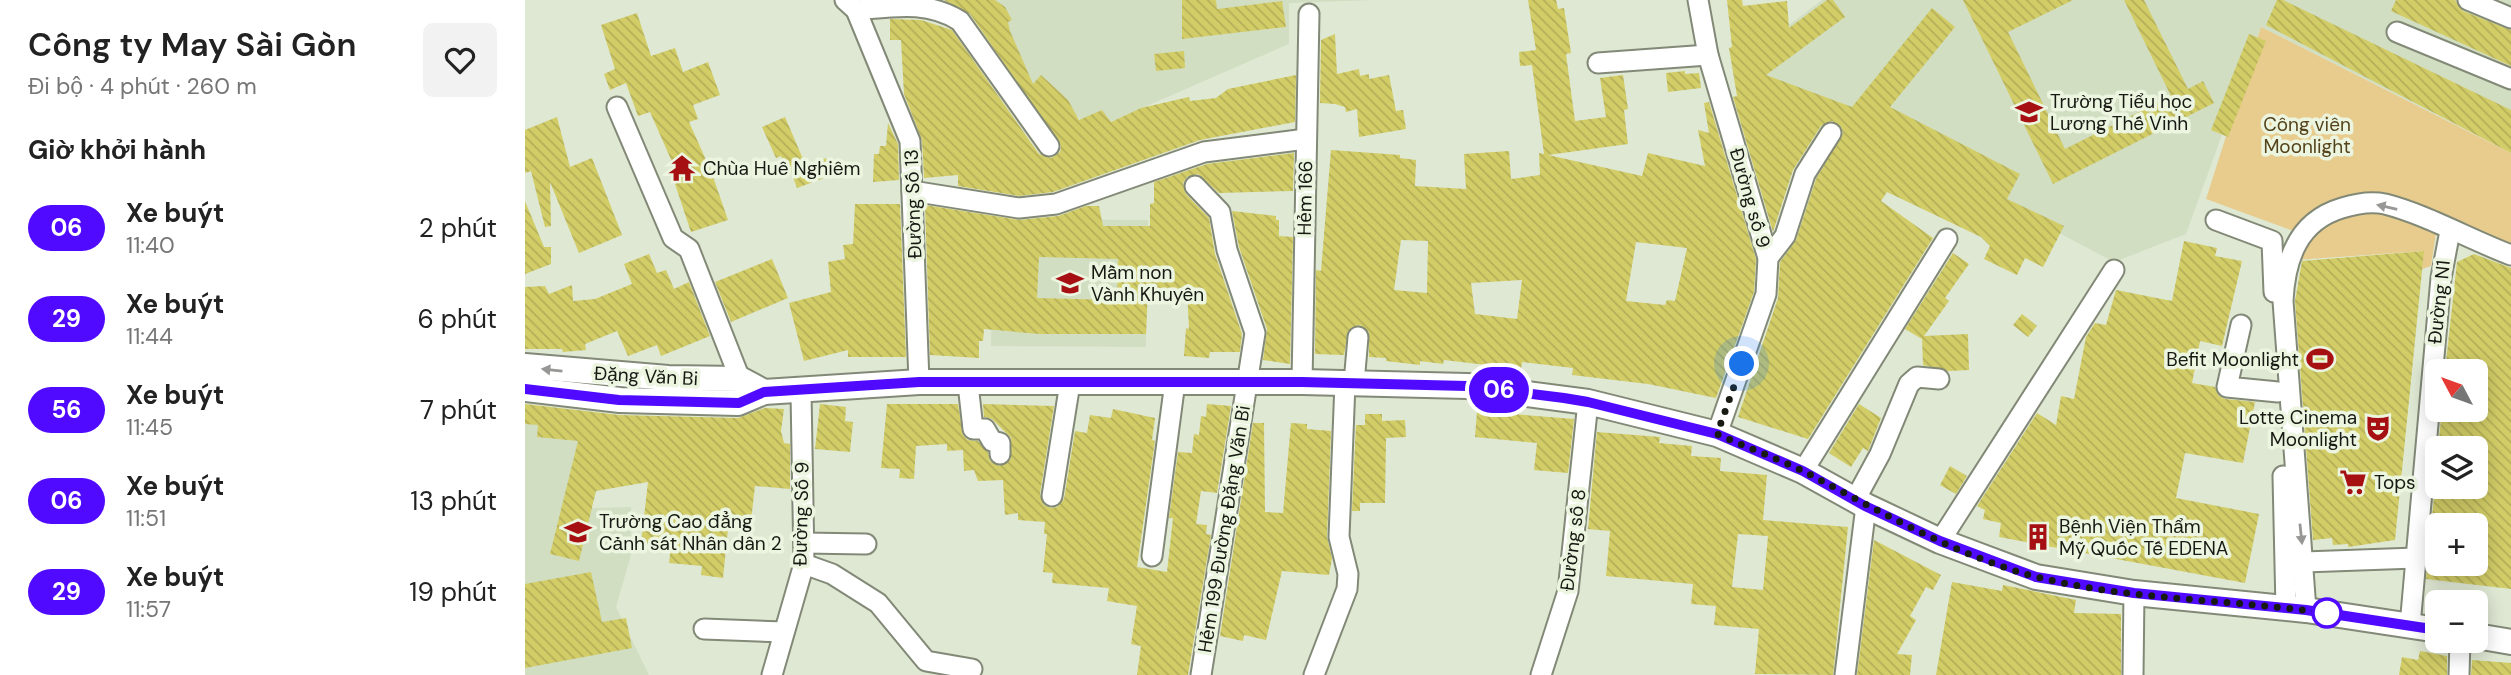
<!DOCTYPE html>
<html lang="vi">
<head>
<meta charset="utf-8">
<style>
  body { margin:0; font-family:"DM Sans",sans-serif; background:#f2f2f2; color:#222; height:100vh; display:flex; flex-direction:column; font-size:26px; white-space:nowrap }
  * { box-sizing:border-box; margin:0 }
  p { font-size:23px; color:#767676 }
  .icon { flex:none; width:38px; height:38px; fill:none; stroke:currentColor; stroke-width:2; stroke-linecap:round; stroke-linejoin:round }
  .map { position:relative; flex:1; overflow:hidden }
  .details { display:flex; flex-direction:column; background:#fff; width:525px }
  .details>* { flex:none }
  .badge { padding:0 14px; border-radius:23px; font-size:24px; line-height:46px }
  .needle { width:46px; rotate:311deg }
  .tools { position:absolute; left:1900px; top:359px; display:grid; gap:14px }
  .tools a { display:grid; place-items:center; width:63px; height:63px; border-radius:10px; background:#fff; box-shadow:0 4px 18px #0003; font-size:35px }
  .you { position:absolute; width:35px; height:35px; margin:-18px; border:5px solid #fff; border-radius:50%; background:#1a73e8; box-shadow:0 0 0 10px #1a73e833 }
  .map>.badge { position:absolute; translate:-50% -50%; box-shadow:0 0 0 4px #fff }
  h2 { padding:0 28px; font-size:26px; line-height:63px }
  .round { display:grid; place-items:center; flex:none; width:74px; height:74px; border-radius:10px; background:#f2f2f2 }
  .overview { display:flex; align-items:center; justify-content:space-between; height:119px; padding:0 28px }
  h1 { font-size:33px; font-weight:600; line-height:52px }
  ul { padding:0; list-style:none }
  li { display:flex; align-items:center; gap:21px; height:91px; padding:0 28px }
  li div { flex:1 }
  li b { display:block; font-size:26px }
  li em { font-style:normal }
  li .badge { min-width:77px; font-weight:700; text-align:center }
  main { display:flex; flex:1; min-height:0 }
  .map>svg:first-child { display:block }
</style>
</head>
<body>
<main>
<section class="details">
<div class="overview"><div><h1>Công ty May Sài Gòn</h1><p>Đi bộ · 4 phút · 260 m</p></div><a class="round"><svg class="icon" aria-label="heart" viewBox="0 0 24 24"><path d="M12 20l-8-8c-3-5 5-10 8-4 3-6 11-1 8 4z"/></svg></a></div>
<h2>Giờ khởi hành</h2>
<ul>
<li><span class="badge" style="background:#4f0aff;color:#fff">06</span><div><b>Xe buýt</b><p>11:40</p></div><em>2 phút</em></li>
<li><span class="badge" style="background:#4f0aff;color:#fff">29</span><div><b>Xe buýt</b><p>11:44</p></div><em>6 phút</em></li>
<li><span class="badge" style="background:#4f0aff;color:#fff">56</span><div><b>Xe buýt</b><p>11:45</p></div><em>7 phút</em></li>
<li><span class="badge" style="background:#4f0aff;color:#fff">06</span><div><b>Xe buýt</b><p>11:51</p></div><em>13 phút</em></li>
<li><span class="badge" style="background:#4f0aff;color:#fff">29</span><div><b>Xe buýt</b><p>11:57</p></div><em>19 phút</em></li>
</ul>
</section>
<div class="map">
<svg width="1986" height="675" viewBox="0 0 1986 675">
  <defs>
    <pattern id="building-back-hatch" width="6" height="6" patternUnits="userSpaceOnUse" patternTransform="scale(1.75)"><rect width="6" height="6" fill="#d2cd67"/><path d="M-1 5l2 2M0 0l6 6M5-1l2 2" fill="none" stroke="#b4af58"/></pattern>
  </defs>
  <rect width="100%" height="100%" fill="#dfe8d3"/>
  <g fill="#d2dec2">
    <path d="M470,0h379l-85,3v41l-195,85 -71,-53z"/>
    <path d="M1297,0h689v152l-250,-125 -75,207 -72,28 -361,-190 3,-22z"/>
    <path d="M468,219l155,1 -2,127 -155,-1z"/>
    <path d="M0,409l51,7 15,92 40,-1v48l-15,52 33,68h-124z"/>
  </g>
  <g fill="#e8cc8d">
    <path d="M1736,27l250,126v92l-137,-46 -78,33 -90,-33z"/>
    <path d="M1854,208l57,25 -5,33 -9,3 1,-18 -127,9 30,-41z"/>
  </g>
  <g fill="url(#building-back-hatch)" fill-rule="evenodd">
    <path d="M419,0h51l10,7 7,13 -4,2 2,9 23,53 8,-9 27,25 11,20 23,-10 9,12 30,-14 48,-11 1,4 26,-3 12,-9 68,-14 -1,47 -95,18 -147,52 -34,4 -61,-10v-11l-34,3 -2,-38 -18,-46 -3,-54h-11v-21l31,1 31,10 87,124 12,4 9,-6 1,-6 -91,-132z"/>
    <path d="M657,0h34l1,9 65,-8 4,26 -104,12z"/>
    <path d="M1003,0h28l2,9 6,-1 7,45 -5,1 9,67 31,-4 -6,-39 23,-3 5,34 -4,1 4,34 -80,11 94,21 6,-23 57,13 -7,-36 11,3 -5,-30 5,-1 47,157 -2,33 -38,106 -68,-14 -76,-9 1,-7 -51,-6 -1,7 -77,-9 -1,4 -23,-3v4l-34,-4v-3l-17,-1v-25l-9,-7 -12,6 -4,24 -29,-1 1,-84 5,1 10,-121 69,5v3l16,2 -1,26 51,3 -2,-35 45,-3 2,28 29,-4 -1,-22 5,1 -12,-89 -12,1 -1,-14 17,-2zM876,240l27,1 -1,52 -33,-3zM1111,242l51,6 -12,53 -8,-1 -2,5 -39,-4zM997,280l-5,39 -42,-5 -4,-31z"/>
    <path d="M1202,0h15l1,6 44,-5 2,27 38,-28h6l12,17 -79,58 86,32 80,-99 23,19 -65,80 130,67 -13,25 57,27 -21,41 -18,-9 -8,17 -33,-16 6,-13 -9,-9 -94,-45 -6,9 52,37 -125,201 -70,-22 40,-119 2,-36 16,-22 20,-61 27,-46 -2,-6 -9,-6 -11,5 -28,44 -20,62 -40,-135 4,-1 -8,-48 3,-1z"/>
    <path d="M1438,0h110l-65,32 57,117 106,-53 -47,-96h20l44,89 15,-8 11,22 -161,81z"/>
    <path d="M1752,0h6l228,110v43l-245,-128z"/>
    <path d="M1871,0h59l8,11 48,19v36l-120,-55z"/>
    <path d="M112,13l14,43 24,-8 8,24 25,-10 12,33 -27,10 5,14 -9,3 22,49 17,49 -37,12 -16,-48 6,-2 -31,-70 -12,4 -12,-33 -16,7 -6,-16 11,-5 -14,-44z"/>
    <path d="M810,34l2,40 22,-5 1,7 9,-2v5l20,-4 7,36 7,-1 3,19 -47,8 -2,-28 -11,3 -1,-5 -10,-3 -15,-1 1,-63z"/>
    <path d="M1724,34l17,7 -38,96 -17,-7z"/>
    <path d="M659,51l1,17 -29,3 -2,-17z"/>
    <path d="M1160,71v3l14,-1 2,15 -33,4 -2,-19z"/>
    <path d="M32,117l13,50 22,-9 30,77 -43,18 -29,-71 1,44 -6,1 -14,-56 -6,2v-43z"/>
    <path d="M260,117l21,49 20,-8 6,17 -35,13 -9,-24 -3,1 -4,-9 -5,2 -14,-31z"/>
    <path d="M363,123l10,21 1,36 -26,2 1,-28h5l1,-8h6z"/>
    <path d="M769,153l-1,38 -74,2 -21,-19 -11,3 -4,6 3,11 23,24 6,36 27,80 -2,18h-30l-1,6 -25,-2 2,-28 3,1 -2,-39 -39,-2 -2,46h-107l-55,-5 -1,12h-4v17l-49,-3 -5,-150 95,15 38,-4 28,-10h13l4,20h47v-22l4,-1v-21l53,-18zM514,257l79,2 -1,41 -80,-2z"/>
    <path d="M0,201l19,46h7v17l-26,10z"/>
    <path d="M330,204h45l6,153h-58v-7l-44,11 -15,-58 42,-11 -3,-30 17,-3 -2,-14 10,-1z"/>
    <path d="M707,211l44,5v4h3v16l14,1 -3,127 -27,-4 4,-31 -28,-82z"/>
    <path d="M1659,241l33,7 -2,8 27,5 -20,85 -22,-5 -8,42 23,4 4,9 6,3 30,3 -12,61 -58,-10 -9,45 83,16 -14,69 -246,-46 2,-14 -18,-4 2,-9 -8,-4 60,-93 19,12 5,-29 13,3 12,-62 9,-14 11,2 10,-35 56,11z"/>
    <path d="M1899,251l-29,289 -47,7v-3l-15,1 -1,-7 -19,2 -18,-239 7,-40z"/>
    <path d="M1428,253l16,11 -24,34 4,3 -25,35 44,-2 1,36 -21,1 -25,-6 -1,-26 -17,-10z"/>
    <path d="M124,254l8,19 9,-3 8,19 15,-7 21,54 -49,20 -4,-11 -29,11 -11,-25 -32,13 1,6 -23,2 -1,-3h-37v-62l20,-1 4,8 23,-9 1,16 22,-2 37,-15 -8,-20z"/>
    <path d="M1949,254l37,14v321l-85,-10 9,-93h41v-38h-38l4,-38h34v-39h-31l12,-109zM1913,525h38v39h-38z"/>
    <path d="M247,259l16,39 -57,24 -16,-40z"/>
    <path d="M1497,314l15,12 -9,11 -15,-12z"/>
    <path d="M0,404l94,11 119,3 27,-10 19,1 -3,22 3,12 6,1v45l-35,-3 -4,35 -22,-2 -6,59 -22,-3 1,-9 -33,-3 2,-17 -30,-3 7,-61 -52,9 -17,70 -29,-7 28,-113 -41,-4 1,-12 -13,-1z"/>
    <path d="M295,404l26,3 -1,14 8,1 -3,30 -35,-3z"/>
    <path d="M362,404h71l5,31 5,5 10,1 10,11 2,9 9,5 12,-7v-21l-19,-19 -8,-2 -1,-13 71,2 -14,88 4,11 7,3 6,-1 7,-8 11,-68 12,2 3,-18 21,3 2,-9 42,9 -3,22 3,1 -18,126 30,5 6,-54h-4l9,-66 14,1 2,-19 5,1 2,-19 5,1 1,-13 24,2 -14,87 -16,-2 -5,33 11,1 -1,9 5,1 -23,140h-51l4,-29 -10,-2 6,-38 -30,-5 2,-13 -57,-5 1,-10 -10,-1 4,-38h-3l1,-12 -27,-2v-7l-13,2 -2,-35 -25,1 -4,-11 -10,1 -1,-21 -16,1v-7l-31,2 -2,33 -15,-1 1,-9 -19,-1z"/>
    <path d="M1334,404l22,14 -13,33 -5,-3 -12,19 -22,-14z"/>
    <path d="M952,411l97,8 -6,54 -34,-3 3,-27 -62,-6z"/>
    <path d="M840,414h17v7l23,-1 1,17 -20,1 -1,65h-25v8h-8l4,-86h9z"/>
    <path d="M728,423h11l1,89 18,1 8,-90 16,1v5l24,2 -4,106 5,21 -3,17 -47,-4 -16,69 -22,-5 -1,6 -23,-5z"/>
    <path d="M1072,432l63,5 -1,6 33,3 -1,10 30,2 -1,13 47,4 -4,45 85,7 -15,148 -78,-1 4,-45 -45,-4 2,-19 -25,-2 2,-20 -87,-8 4,-45 -22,-2zM1213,534l30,2 -5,54 -31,-3z"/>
    <path d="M1425,466l17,10 -11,18 -16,-9z"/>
    <path d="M1349,540l67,35 -8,15 -7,-3 -16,29 6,4 -19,34 15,1 -2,20h-53z"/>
    <path d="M66,572l11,50 24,-4 6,30 -107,20v-84z"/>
    <path d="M1427,582l50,9 1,-6 73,15 -2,13 47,1v61h-185z"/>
    <path d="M1895,651l27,5v19h-48l3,-18 16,3z"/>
    <path d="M1947,660l39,3v12h-40z"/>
  </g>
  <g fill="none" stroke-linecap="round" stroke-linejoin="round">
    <defs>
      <g id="minor">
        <path d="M320,0l11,10 54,131 9,241"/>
        <path d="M1173,0l10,55 60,203 -2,36 -49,140"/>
        <path d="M1943,0l43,18"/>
        <path d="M331,10c37,-3 71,-10 104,11l89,125"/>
        <path d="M1872,32l114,47"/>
        <path d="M1073,63l110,-8"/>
        <path d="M92,107l56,131 16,11 51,130"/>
        <path d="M670,186l25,26 7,38 28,83 -54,342"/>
        <path d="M387,191l107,17 37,-4 148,-52 102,-13"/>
        <path d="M1691,220l56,21 2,51"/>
        <path d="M1243,258l17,-22 20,-62 26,-41"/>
        <path d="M1716,325l-14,62 51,5"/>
        <path d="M777,382l7,-368"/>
        <path d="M829,383l4,-46"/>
        <path d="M443,384l5,45h12l7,12 8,2v11"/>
        <path d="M1278,471l144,-232"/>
        <path d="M1758,476l3,132"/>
        <path d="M527,496l18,-113"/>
        <path d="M1330,500l25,-46 29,-70 8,-7 22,2"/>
        <path d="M1415,541l174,-271"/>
        <path d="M279,543l62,1"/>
        <path d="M627,556l23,-174"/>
        <path d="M1779,562l112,-4"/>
        <path d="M279,564l28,10 46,29 48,58 46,8"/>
        <path d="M1781,610l-23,-309c2,-42 15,-80 59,-93 13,-4 29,-7 43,-4 40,10 86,36 126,51"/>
        <path d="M1885,626l31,-348 9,-47"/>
        <path d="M179,629l80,3"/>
        <path d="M247,675l32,-111 -3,-172"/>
        <path d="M789,675l33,-86 1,-15 -9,-37 6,-154"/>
        <path d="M1016,675l27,-84 20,-189"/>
        <path d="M1320,675l21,-169"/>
        <path d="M1608,675l1,-82"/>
        <path d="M1934,675l1,-35"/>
      </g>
      <g id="major">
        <path d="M0,366l143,12 72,1 24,13"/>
        <path d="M0,389l95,11 118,3 26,-11 155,-10h383l165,4 121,16 129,32 86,37 63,35 74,35 96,36 98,16 172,17 132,20"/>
        <path d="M1951,636l35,6"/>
      </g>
    </defs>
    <use href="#minor" stroke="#828977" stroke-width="23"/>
    <use href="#major" stroke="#828977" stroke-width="28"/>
    <use href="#minor" stroke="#fff" stroke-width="19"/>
    <use href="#major" stroke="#fff" stroke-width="24"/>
  </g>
  <defs><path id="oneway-solid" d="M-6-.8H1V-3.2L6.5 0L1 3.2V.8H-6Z" transform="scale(1.75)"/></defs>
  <g fill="#979895">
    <use href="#oneway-solid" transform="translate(1862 207) rotate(-167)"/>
    <use href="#oneway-solid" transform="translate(27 370) rotate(-174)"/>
    <use href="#oneway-solid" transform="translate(1776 534) rotate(84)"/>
  </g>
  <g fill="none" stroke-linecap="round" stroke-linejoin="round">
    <defs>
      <path id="line" d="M0,389l94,11 120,3 25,-11 155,-10h383l165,4 97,12 24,4 129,32 86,37 62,35 75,35 96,36 98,16 172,17 132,20"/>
    </defs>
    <use href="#line" stroke="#fff" stroke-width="16"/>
    <use href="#line" stroke="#4f0aff" stroke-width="10"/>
    <path stroke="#171a13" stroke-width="7" stroke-dasharray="0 12.6" d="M1217,364l-25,70c29,13 59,24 88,38 73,38 151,84 232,105 96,24 197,22 295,37l-5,-1"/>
  </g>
  <defs>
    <symbol id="school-bare" viewBox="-9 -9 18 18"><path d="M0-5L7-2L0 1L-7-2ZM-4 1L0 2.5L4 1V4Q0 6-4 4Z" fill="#a61013" stroke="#ecf5e0" stroke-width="2.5" paint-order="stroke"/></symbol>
    <symbol id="temple-bare" viewBox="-9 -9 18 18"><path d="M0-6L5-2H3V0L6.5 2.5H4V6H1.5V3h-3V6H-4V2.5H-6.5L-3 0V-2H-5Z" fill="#a61013" stroke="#ecf5e0" stroke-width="2.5" paint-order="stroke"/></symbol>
    <symbol id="stadium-bare" viewBox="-9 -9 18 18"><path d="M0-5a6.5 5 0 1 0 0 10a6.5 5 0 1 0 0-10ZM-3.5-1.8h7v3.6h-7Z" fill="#a61013" stroke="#ecf5e0" stroke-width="2.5" paint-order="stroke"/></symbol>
    <symbol id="theatre-bare" viewBox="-9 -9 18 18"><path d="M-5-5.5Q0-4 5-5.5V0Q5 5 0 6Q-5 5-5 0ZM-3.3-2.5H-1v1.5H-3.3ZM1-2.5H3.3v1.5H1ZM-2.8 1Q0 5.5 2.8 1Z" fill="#a61013" stroke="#ecf5e0" stroke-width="2.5" paint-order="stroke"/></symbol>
    <symbol id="supermarket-bare" viewBox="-9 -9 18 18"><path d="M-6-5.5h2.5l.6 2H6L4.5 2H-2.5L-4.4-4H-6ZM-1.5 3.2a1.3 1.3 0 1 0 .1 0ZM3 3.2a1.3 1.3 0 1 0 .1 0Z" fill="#a61013" stroke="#ecf5e0" stroke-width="2.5" paint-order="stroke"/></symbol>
    <symbol id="university-bare" viewBox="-9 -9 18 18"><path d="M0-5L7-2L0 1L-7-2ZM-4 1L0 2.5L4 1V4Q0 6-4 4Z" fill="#a61013" stroke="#ecf5e0" stroke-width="2.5" paint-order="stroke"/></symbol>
    <symbol id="building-bare" viewBox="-9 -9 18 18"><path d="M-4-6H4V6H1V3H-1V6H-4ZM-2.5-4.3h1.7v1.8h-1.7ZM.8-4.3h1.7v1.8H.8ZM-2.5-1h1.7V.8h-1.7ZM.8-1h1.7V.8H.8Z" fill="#a61013" stroke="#ecf5e0" stroke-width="2.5" paint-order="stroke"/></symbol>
  </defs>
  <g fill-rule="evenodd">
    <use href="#school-bare" x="1485" y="93" width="38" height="38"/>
    <use href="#temple-bare" x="138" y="149" width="38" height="38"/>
    <use href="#school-bare" x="526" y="264" width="38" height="38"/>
    <use href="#stadium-bare" x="1776" y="340" width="38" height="38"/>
    <use href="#theatre-bare" x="1834" y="409" width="38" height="38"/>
    <use href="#supermarket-bare" x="1809" y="463" width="38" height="38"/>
    <use href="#university-bare" x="34" y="513" width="38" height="38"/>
    <use href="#building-bare" x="1494" y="518" width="38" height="38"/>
  </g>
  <circle fill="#fff" stroke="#4f0aff" stroke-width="3.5" cx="1802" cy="613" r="14"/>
  <g text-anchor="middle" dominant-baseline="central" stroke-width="7" stroke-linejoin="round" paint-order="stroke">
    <g font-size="19" fill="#171a13" stroke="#ecf5e0" text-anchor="start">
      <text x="1525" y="101">Trường Tiểu học<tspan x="1525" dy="22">Lương Thế Vinh</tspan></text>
      <text x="178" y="168">Chùa Huê Nghiêm</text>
      <text x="566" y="272">Mầm non<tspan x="566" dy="22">Vành Khuyên</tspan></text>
      <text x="1774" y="359" text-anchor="end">Befit Moonlight</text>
      <text x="1832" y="417" text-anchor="end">Lotte Cinema<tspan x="1832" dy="22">Moonlight</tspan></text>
      <text x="1849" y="482">Tops</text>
      <text x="74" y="521">Trường Cao đẳng<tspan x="74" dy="22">Cảnh sát Nhân dân 2</tspan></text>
      <text x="1534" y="526">Bệnh Viện Thẩm<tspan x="1534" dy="22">Mỹ Quốc Tế EDENA</tspan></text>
    </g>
    <g font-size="19" fill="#54431b" stroke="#ecf5e0">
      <text x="1782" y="124">Công viên<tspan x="1782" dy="22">Moonlight</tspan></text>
    </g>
    <g font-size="19" fill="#171a13" stroke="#ecf5e0">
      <text transform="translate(780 198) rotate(-89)">Hẻm 166</text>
      <text transform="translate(1225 198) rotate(74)">Đường số 9</text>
      <text transform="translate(388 204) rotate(-92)">Đường Số 13</text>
      <text transform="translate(1914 302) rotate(-84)">Đường N1</text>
      <text transform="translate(121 376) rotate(3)">Đặng Văn Bi</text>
      <text transform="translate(276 514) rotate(-89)">Đường Số 9</text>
      <text transform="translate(699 529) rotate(-81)">Hẻm 199 Đường Đặng Văn Bi</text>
      <text transform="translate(1048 540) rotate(-83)">Đường số 8</text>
    </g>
  </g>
</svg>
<div class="tools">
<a><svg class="needle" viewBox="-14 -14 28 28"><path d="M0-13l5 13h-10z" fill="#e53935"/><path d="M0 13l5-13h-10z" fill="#767676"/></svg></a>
<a><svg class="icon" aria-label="layers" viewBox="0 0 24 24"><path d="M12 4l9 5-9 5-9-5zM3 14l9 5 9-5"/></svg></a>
<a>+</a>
<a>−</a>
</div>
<div class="you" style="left:1217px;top:364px"></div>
<b class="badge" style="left:974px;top:390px;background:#4f0aff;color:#fff">06</b>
</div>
</main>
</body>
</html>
